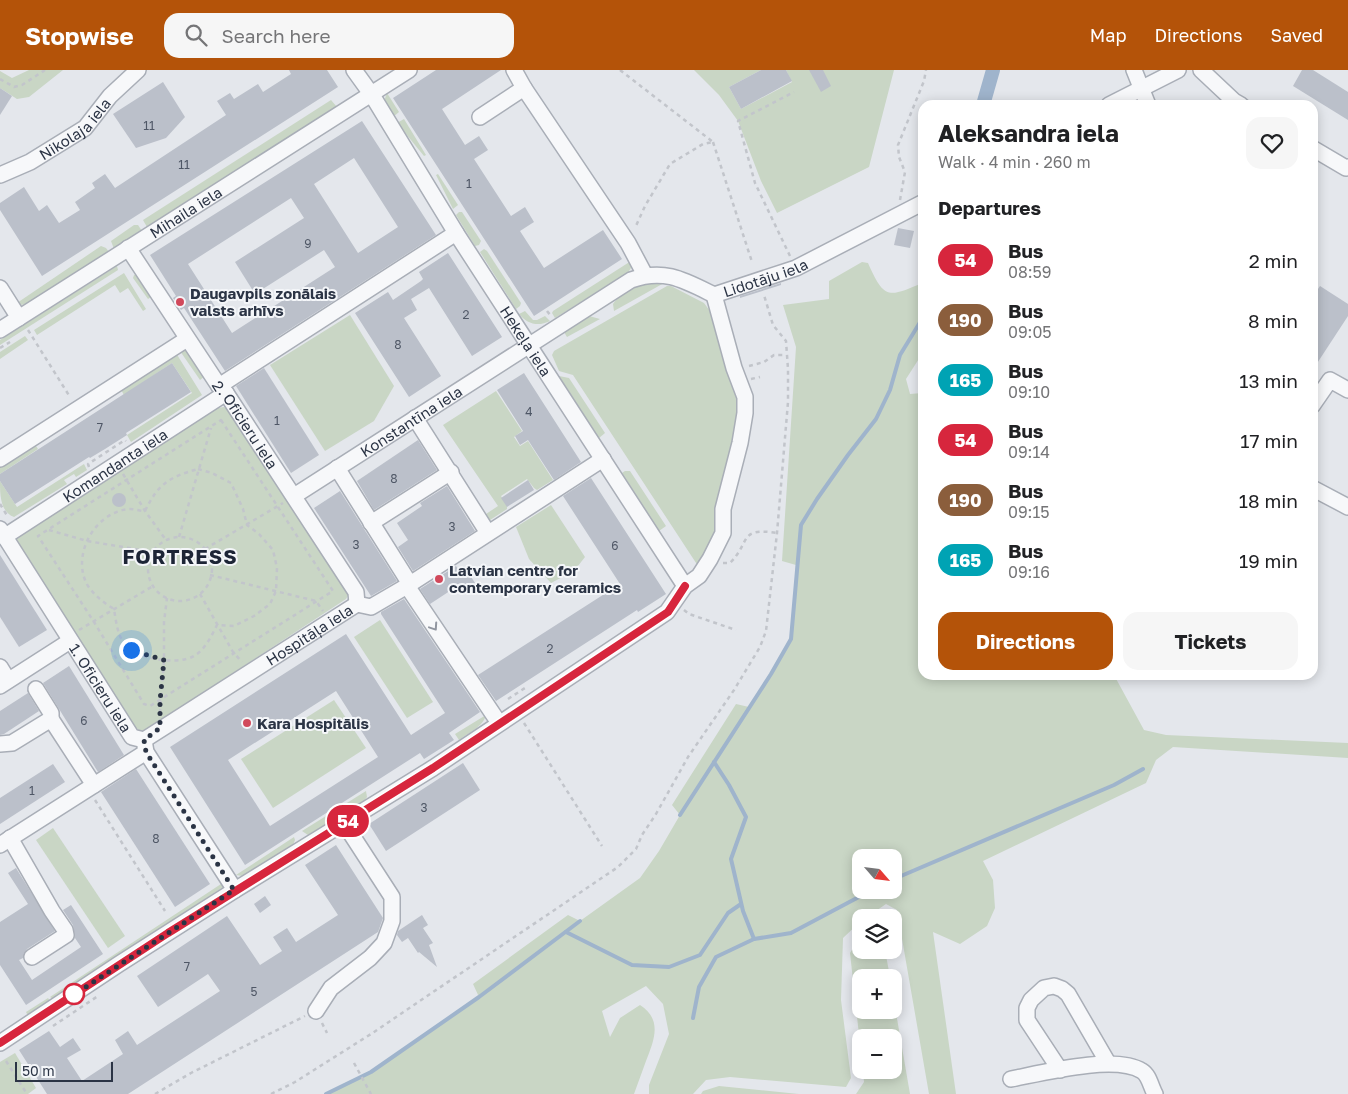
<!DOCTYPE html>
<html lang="en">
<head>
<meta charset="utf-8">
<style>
  body { margin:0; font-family:"Golos Text",sans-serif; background:#f6f6f6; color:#202124; height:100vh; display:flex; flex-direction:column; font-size:19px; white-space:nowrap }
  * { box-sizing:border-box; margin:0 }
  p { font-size:16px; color:#757577 }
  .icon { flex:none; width:28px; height:28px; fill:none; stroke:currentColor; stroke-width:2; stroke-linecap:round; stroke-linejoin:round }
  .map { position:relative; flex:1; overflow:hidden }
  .panel { position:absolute; left:918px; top:30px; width:400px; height:580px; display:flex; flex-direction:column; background:#fff; border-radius:15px; box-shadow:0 2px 12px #0003 }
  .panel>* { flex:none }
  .badge { padding:0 10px; border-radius:16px; font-size:18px; line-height:32px }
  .needle { width:32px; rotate:118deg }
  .buttons { position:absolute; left:852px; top:779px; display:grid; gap:10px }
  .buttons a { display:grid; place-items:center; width:50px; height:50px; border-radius:10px; background:#fff; box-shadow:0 2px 12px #0003; font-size:25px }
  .scale { position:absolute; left:15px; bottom:12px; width:98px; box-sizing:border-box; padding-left:5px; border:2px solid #2b3445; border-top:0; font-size:14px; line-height:18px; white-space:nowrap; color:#2b3445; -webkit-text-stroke:4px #f4f6f9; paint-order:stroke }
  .you { position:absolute; width:25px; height:25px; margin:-12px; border:4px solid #fff; border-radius:50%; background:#1a73e8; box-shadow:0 0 0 8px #1a73e833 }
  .map>.badge { position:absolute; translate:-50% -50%; box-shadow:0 0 0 2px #fff }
  h2 { padding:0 20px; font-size:19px; line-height:45px }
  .round { display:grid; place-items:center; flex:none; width:52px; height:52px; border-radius:15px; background:#f6f6f6 }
  .overview { display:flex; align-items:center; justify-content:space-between; height:85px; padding:0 20px }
  h1 { font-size:24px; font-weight:700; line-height:38px }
  .cta { display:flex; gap:10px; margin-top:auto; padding:10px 20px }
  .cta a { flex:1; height:58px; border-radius:15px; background:#b45309; color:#fff; font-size:20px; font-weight:700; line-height:58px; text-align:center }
  .cta a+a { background:#f6f6f6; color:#202124 }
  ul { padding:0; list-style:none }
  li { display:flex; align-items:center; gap:15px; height:60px; padding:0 20px }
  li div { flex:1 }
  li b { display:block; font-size:19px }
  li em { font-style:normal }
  li .badge { min-width:55px; font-weight:700; text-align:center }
  header { display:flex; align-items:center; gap:30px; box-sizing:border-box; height:70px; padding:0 25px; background:#b45309; color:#fff }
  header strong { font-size:24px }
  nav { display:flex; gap:28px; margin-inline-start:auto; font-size:18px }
  .search { width:350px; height:45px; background:#f6f6f6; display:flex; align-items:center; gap:12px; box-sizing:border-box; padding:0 18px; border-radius:15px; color:#757577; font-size:19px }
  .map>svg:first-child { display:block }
</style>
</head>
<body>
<header>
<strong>Stopwise</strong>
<div class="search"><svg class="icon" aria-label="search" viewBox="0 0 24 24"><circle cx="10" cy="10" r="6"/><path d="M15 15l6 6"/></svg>Search here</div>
<nav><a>Map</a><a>Directions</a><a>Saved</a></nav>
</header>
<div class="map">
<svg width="1348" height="1024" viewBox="0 0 1348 1024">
  <rect width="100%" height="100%" fill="#e4e7ec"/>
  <g fill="#c9d6c5" fill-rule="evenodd">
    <path d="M29,0h34l-34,27 -12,2 -17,-11v-17l12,7z"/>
    <path d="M694,0h67l-32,17 12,22 51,-27 -6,-12h108l-25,97 -92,46 -16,-32 -23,-60 -19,-26z"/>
    <path d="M987,0h11l-10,35h-10z"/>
    <path d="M387,23l12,19 -6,5 -9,-16z"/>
    <path d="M331,30l6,7 -190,120 -4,-7z"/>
    <path d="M404,49l22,36 -2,1 -27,-33z"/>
    <path d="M438,104l20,31 -5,4 -17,-34z"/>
    <path d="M459,142h3l19,29 -2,4 -4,1 -19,-31z"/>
    <path d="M134,155h4l4,6 -28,18 -3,-8z"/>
    <path d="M101,176l5,2 3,4 -81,52 -8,1 -3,-2z"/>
    <path d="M484,179l3,2 34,52 -1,3 -4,3 -36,-57z"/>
    <path d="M631,191l1,5 -4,7 -73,45 -3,-5 1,-2z"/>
    <path d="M862,192l6,1c16,36 20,35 54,20v71l-16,25 4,15 12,-1v282h192l30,55 22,5 182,8v15l-175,-11 -17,13 -10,23 -163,78 10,19 2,28 -8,18 -27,18 -27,-12 23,162h-27l-32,-184 -11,-6 -19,13 -6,1v3l-18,17 -2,62 10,78 -5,9 -116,-10 -24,3 -13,14h-44v-9l20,-51 -6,-30 -17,-18 -44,25 8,26 10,-19 20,-13c23,15 14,35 6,56 -4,11 -8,22 -12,33h-308l45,-22 108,-75 -6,-13 95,-69 12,6 60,-43 19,-27 21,-36 -8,-10 64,-101 13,3 42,-68 5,-74 -14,-4 14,-214 -13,-42 46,-6v-18zM861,788h33v32h-33z"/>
    <path d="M117,196l1,4 -118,75v-5z"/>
    <path d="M124,203l22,36 -3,2 -15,-23 -8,5 -5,-8 -78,50 -3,-5z"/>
    <path d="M138,203l15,23 -5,3 -15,-21 1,-3z"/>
    <path d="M656,212l8,1 -50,28 -1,-7c8,-13 28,-20 43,-22z"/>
    <path d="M667,216h4l33,17 6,8 20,58 10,40 -3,35 -22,67 4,19 -19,39 -127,-194 -14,-4 -7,-16 2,-4z"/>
    <path d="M525,241l8,9h4l8,-4 5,5c-12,6 -23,3 -31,-7z"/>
    <path d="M350,245l44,71 -20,35 -49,30 -55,-86z"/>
    <path d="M589,246l11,3 -33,18 -3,-5z"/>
    <path d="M25,266l3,4 -28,19v-7z"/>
    <path d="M186,277l19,29 -5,4 -20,-29z"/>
    <path d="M176,283l26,42 -71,47 -4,-7 65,-42 -20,-30 -48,32 -4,-7z"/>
    <path d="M559,306l10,2 36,55 -6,5z"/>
    <path d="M496,321l26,40 -8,6 6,9 8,-5 25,39 -16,10 -3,-2 -7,-9 -26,17 6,10v3l-17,11 -3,-2 -1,-4 12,-8 -55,-81z"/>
    <path d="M224,337l7,5 118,182 -3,5 -200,131h-7l-6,-4 -116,-181 -1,-6 5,-5 196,-126z"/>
    <path d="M34,373l4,6 -38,25v-9z"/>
    <path d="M84,394l3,6 -11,7 -2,-3 -10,6 3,4 -53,33c-14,-5 -14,-23 -14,-36l17,26z"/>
    <path d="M625,401h5l36,55 -7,5 -37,-58z"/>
    <path d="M551,435l34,52 -11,14 -23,12 -22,-24 -13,-32z"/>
    <path d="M380,550l53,82 -26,16 -53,-81z"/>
    <path d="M334,630l32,48 -93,60 -32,-49z"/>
    <path d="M486,645c-3,12 -18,18 -27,25l-4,-6z"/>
    <path d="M366,721l1,6 -3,4 -56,34 -6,-4z"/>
    <path d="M53,758l72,108 -17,12 -72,-108z"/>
    <path d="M294,767l1,3 -2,5 -51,31 -6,-1z"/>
    <path d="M221,814l2,3 -170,112 -3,-2z"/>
    <path d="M861,865v15h24l5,27 -29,1v32h33v-9l16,93h-54l8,-12 -1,-12h31v-32h-33v15l-11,-100z"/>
    <path d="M48,928l2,3 -22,15 -2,-4z"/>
    <path d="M15,983l21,35 -8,6h-28v-32z"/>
    <path d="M719,1016l80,8h-98l2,-3z"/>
  </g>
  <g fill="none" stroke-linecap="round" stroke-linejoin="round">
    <g stroke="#9fb4cc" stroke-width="4">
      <path d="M714,692l15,23 17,32 -15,42 12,52 11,28"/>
      <path d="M680,745l91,-141 20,-35 10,-114 16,-26 31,-44 28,-36 14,-29 10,-35 22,-36"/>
      <path d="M894,809l220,-94 29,-16"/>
      <path d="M566,862l66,33 37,2 31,-12 28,-42 13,-9"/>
      <path d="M693,948l6,-31 17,-30 38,-18 37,-6 81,-43"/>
      <path d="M326,1024l45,-22 108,-75 101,-76"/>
    </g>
    <path stroke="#9fb4cc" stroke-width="14" d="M983,35l10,-35"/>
  </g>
  <g fill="#bbc0ca" fill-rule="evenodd">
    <path d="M289,0h38l11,17 -296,189 -42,-66v-7l24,-16 15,24 8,-6 12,18 21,-13 -5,-8 20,-14 -3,-5 13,-9 10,14 111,-73 -9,-14 13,-8 4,6 24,-15 5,8 28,-18z"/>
    <path d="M436,0h65l-59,39 23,36 14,-9 9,14 -14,9 37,57 14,-9 9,15 -14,9 24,37 59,-38 19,29 -88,57 -141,-218z"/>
    <path d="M761,0h25l6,11 -51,28 -12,-22z"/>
    <path d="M809,0h14l8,16 -10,6z"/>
    <path d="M1302,0h11l35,22v28l-55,-34z"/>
    <path d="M163,12l22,35 -19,21 -30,10 -23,-34z"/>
    <path d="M0,18l12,8 -12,19z"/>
    <path d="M362,51l74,114 -211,136 -41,-63 -3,2 -8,-12 3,-2 -26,-41zM354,88l44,69 -40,26 -44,-69zM291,128l13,20 -69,44 20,32 69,-44 11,17 -103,66 -44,-69z"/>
    <path d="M898,158l16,3 -4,17 -16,-3z"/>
    <path d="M448,183l54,84 -30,19 -43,-68 -18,11 6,11 -13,8 37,58 -32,21 -54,-84 33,-21 5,8 28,-19 2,-2 -4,-7z"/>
    <path d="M781,213v2l-41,13v-2z"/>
    <path d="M1320,216l28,18v12l-36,55v-73z"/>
    <path d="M172,293l19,29 -65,41 1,2 -22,14 -15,9 -1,-1 -74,47 -15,-23v-7z"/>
    <path d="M264,298l55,87 -28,18 -55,-87z"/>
    <path d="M524,303l57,89 -27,18 -26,-40 -8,5 -5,-9 8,-5 -26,-41z"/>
    <path d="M418,370l19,30 -63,40 -17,-29z"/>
    <path d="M591,408l75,116 -28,18 -1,-2 -141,91 -18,-26 142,-91 -57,-88z"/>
    <path d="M528,410l6,10 -27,17 -6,-9z"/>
    <path d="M447,416l28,45 -62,40 -15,-24 10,-7 -11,-17 25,-17 -2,-3z"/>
    <path d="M340,421l57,90 -26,15 -57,-88z"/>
    <circle cx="119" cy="430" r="7"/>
    <path d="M0,485l47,75 -28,17 -19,-30z"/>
    <path d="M456,496l2,3 6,-3 13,20 -8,6 -7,-9 -32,21 -10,-15z"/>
    <path d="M404,529l76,113 -31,21 5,7 -30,19 -4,-6 -175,112 -75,-118 176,-113 65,101 34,-22 -64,-99v-2zM336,621l42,66 -108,69 -42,-66z"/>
    <path d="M69,596l55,89 -26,17 -55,-89z"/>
    <path d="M28,623l11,18 -35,23 -4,1v-24z"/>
    <path d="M463,693l17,27 -94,61 -17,-27z"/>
    <path d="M53,694l12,18 -65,42v-26z"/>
    <path d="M136,699l74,115 -35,23 -74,-115z"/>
    <path d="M336,775l47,73 -5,14 -250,162h-81l-28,-44 30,-19 11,16 13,-9 8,12 -14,8 15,23 41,-27 -8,-14 13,-9 9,14 83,-54 -12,-17 -50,33 -21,-31 90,-60 33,49 22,-14 -9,-14 14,-9 9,14 42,-27 -33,-50z"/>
    <path d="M16,798l39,63 -28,18 -4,9 -4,2 13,20 49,-33 -6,-9 -2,-13 -10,-15 8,-5 32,49 -77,51 -26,-40v-43l28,-18 -20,-31z"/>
    <path d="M265,826l6,9 -11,8 -6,-9z"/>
    <path d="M422,845l6,10 -5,3 10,15 -4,2 8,22 -18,-15 -1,1 -10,-15 -6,4 -5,-7 1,-4z"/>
  </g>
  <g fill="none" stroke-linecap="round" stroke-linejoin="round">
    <defs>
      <g id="minor">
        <path id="s1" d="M354,0l18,25 84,138 229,353"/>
        <path d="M514,0l10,18 104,155 17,32"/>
        <path d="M1134,0l14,35"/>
        <path d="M1201,0l33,31 7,4"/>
        <path d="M1109,35l69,-35"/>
        <path d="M480,47l44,-29"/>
        <path d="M1312,78l34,20 2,-1"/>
        <path id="s2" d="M0,105l30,-13 55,-34 25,-32 28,-26"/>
        <path id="s3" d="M128,178l91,138 7,7 130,199 1,12"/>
        <path d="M0,218l19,30"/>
        <path id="s4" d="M0,260l409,-260"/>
        <path d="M219,316l237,-153"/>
        <path d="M1312,336l18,-26 18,10"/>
        <path d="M415,348l73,115"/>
        <path d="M0,389l187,-120"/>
        <path d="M337,398l73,116"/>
        <path d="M1312,418l36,19"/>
        <path id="s5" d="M294,426l337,-216c33,-12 53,0 83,15l82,-27 126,-65"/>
        <path d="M371,453l80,-51"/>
        <path id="s6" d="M0,459l132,208 12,3 2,12 89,138"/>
        <path id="s7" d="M4,467l222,-144"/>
        <path d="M407,516l92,137"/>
        <path d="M0,597l8,13"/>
        <path d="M0,616l70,-45"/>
        <path d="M36,619l15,24v6"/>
        <path id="s8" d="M144,670l213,-136 14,3 36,-21 196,-127"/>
        <path d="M0,674l12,-1 39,-24 43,66"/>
        <path d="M10,768l42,73 13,19 1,5 -34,22"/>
        <path d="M0,775l146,-93"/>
        <path d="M316,941l15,-23 39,-30 14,-15 8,-22v-24l-48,-74"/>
        <path d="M0,973l119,-79 116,-74 198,-122 234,-156 18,-26 14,-10 11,-17 13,-26v-24l17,-66 5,-30v-16l-11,-29 -20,-73"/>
        <path d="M1060,1000l-33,-50v-12l4,-8 13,-12 10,-2 8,3 6,5 40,69"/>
        <path d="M1011,1009c31,-6 104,-25 131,-8 7,4 9,16 13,23"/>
      </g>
    </defs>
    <use href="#minor" stroke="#a9aeb7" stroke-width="18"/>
    <g stroke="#c2c5cb" stroke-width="2.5" stroke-dasharray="4 4" stroke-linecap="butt">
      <path d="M620,0l93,72 -10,2 -33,20 -25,42 -10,22"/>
      <path d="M0,9l14,8 8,-2 23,-15"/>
      <path d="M713,72l39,120"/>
      <path d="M900,130l5,-28 -6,-15 -1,-12 26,-64 2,-11"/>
      <path d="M790,186l-35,-73 -17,-62 56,-29"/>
      <path d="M547,241l4,5"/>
      <path d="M28,260l42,67"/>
      <path d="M0,278l10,-6"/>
      <path d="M749,296l15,-4 10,-7h12"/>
      <path d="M751,309l9,-2"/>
      <path d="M221,350l112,171 -183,115 -6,-2 -50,-82 -56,-86z"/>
      <path d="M89,397l-1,-3 37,-24 1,1"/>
      <path d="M198,399l14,4 19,10 12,26 4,16 12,9 14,16 4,18 -1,23 -6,13 -16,12 -20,10 -17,-1c-5,10 -12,25 -23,31 -18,10 -59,3 -71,-14 -6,-10 -7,-21 -9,-33 -10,-6 -19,-13 -26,-23 -18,-30 7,-75 42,-77 5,0 10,2 15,2 13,-27 24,-34 53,-42z"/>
      <path d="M123,404l22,37 21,29"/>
      <path d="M0,434l8,13"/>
      <path d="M49,460l38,11 66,11"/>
      <path d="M179,467l32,-109"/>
      <circle cx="180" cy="499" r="32"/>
      <path d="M205,479l78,-46"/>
      <path d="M723,493h7c21,-21 8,-36 47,-30"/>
      <path d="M210,505l106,26 7,10"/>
      <path d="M200,524l33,58 9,10"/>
      <path d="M684,540l5,4 47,16"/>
      <path d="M79,560l74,-44"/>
      <path d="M508,629l20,-13"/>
      <path d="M160,643l4,-52v-39l3,-24"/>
      <path d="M524,653l78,123"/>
      <path d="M95,730l70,111"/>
      <path d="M322,953l5,10"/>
      <path d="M53,956l45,-30"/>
      <path d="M6,991l21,33"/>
      <path d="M354,993l17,31"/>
      <path d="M155,1024l36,-21 114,-57"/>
      <path d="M271,1024l24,-12 76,-48 247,-167 18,-18 6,-14 14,-21 32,-57 46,-67 26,-43 6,-16 11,-98 11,-131v-33l-2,-28 -13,-16 -9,-30"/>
    </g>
    <use href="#minor" stroke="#f7f8fa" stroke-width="15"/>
  </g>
  <defs><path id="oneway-chevron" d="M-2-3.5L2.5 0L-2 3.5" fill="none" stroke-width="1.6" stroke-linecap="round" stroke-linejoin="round" transform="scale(1.25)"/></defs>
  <use stroke="#9196a0" href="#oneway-chevron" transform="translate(434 557) rotate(56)"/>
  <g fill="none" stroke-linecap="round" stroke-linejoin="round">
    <defs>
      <path id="line" d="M0,973l168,-110 265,-165 235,-156 17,-26"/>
    </defs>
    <use href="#line" stroke="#fff" stroke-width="11"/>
    <use href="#line" stroke="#d7263d" stroke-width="8"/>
    <path stroke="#2b3445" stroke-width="5" stroke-dasharray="0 9" d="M74,924l-5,4 165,-108 -88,-138 -2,-12 16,-12v-27l4,-41 -33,-10"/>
  </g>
  <g fill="#d1495b" stroke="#f4f6f9" stroke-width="2">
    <circle cx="180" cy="232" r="5"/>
    <circle cx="439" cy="509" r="5"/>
    <circle cx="247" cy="653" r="5"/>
  </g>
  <circle fill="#fff" stroke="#d7263d" stroke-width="2.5" cx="74" cy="924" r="10"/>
  <g text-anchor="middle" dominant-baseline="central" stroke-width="4" stroke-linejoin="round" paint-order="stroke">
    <g font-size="12" fill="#4f5766">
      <text x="149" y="55">11</text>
      <text x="184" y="94">11</text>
      <text x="469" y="113">1</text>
      <text x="308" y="173">9</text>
      <text x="466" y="244">2</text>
      <text x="398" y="274">8</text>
      <text x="529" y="341">4</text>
      <text x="277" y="350">1</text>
      <text x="100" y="357">7</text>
      <text x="394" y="408">8</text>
      <text x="452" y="456">3</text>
      <text x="356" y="474">3</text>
      <text x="615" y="475">6</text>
      <text x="550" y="578">2</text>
      <text x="84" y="650">6</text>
      <text x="32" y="720">1</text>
      <text x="424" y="737">3</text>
      <text x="156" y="768">8</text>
      <text x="187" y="896">7</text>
      <text x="254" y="921">5</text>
    </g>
    <g font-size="15" fill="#2b3445" stroke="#f4f6f9">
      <text stroke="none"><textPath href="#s2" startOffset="89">Nikolaja iela</textPath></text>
      <text stroke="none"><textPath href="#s4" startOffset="220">Mihaila iela</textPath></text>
      <text stroke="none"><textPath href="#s5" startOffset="542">Lidotāju iela</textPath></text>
      <text stroke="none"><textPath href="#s1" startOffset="321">Hekeļa iela</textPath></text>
      <text stroke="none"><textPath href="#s5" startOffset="139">Konstantīna iela</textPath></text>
      <text stroke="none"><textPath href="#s3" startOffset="212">2. Oficieru iela</textPath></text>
      <text stroke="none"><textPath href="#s7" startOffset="132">Komandanta iela</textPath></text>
      <text stroke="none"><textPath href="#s8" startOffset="196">Hospitāļa iela</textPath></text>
      <text stroke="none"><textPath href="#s6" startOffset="188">1. Oficieru iela</textPath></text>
    </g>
    <g font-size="15" font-weight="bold" fill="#2b3445" stroke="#f4f6f9" text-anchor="start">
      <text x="190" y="223">Daugavpils zonālais<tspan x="190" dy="17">valsts arhīvs</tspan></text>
      <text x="449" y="500">Latvian centre for<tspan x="449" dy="17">contemporary ceramics</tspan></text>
      <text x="257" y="653">Kara Hospitālis</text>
    </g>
    <g font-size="20" font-weight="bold" letter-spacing="1" fill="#1d2536" stroke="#f4f6f9">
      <text x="180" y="486">FORTRESS</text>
    </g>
  </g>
</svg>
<div class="buttons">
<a><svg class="needle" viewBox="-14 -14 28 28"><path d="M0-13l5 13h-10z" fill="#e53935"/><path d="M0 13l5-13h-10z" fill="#757577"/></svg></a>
<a><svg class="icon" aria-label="layers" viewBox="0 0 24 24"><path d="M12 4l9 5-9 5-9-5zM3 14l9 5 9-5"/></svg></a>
<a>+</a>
<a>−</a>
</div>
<div class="scale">50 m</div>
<div class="you" style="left:131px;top:580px"></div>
<b class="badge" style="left:348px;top:751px;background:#d7263d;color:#fff">54</b>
<section class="panel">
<div class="overview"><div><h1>Aleksandra iela</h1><p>Walk · 4 min · 260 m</p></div><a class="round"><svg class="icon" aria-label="heart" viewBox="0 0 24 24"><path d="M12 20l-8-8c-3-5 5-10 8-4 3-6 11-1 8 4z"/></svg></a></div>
<h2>Departures</h2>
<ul>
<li><span class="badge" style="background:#d7263d;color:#fff">54</span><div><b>Bus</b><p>08:59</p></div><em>2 min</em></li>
<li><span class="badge" style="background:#8b5e3c;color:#fff">190</span><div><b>Bus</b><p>09:05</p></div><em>8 min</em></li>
<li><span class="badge" style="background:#00a3b4;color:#fff">165</span><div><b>Bus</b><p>09:10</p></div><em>13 min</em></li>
<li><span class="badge" style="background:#d7263d;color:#fff">54</span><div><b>Bus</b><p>09:14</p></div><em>17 min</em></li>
<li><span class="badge" style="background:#8b5e3c;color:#fff">190</span><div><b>Bus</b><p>09:15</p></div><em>18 min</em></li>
<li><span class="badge" style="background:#00a3b4;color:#fff">165</span><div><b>Bus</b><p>09:16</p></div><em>19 min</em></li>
</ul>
<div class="cta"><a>Directions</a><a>Tickets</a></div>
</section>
</div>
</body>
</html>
